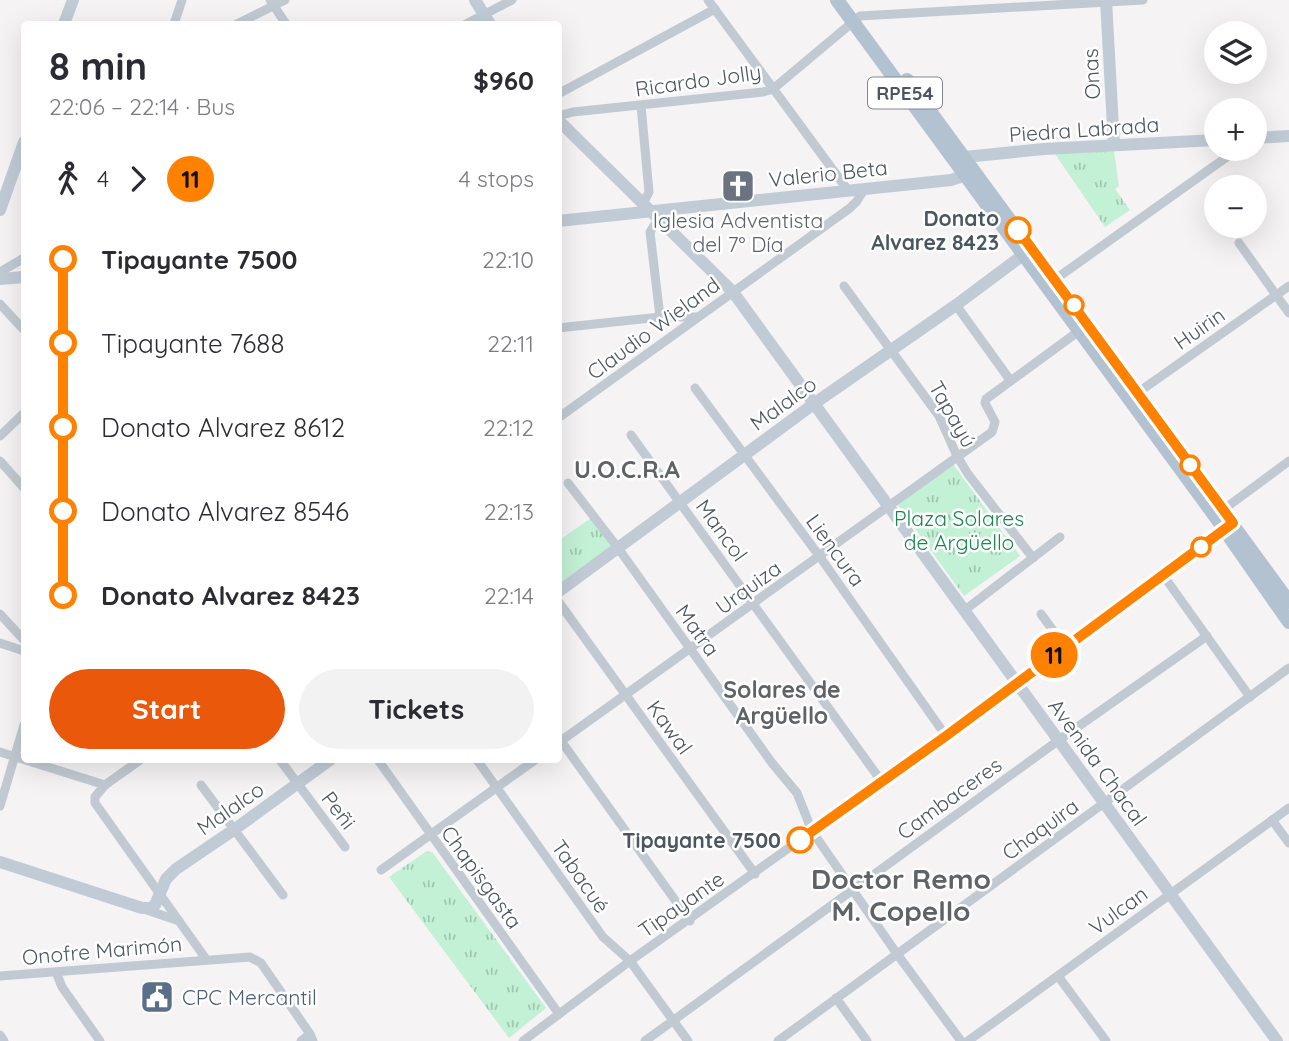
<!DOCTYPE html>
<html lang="en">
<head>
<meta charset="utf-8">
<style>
  body { margin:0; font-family:Quicksand,sans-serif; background:#f2f2f3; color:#2b2b33; height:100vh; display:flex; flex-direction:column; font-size:26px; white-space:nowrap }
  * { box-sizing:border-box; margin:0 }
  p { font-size:23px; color:#7c7c81 }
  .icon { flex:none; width:38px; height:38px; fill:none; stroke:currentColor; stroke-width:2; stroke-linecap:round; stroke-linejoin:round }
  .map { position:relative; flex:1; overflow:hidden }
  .drawer { position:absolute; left:21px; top:21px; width:541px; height:742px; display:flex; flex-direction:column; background:#fff; border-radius:7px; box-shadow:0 7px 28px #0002 }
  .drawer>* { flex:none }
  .badge { padding:0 14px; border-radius:23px; font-size:24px; line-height:46px }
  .controls { position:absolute; left:1204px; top:21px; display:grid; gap:14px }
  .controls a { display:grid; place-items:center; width:63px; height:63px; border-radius:50%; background:#fff; box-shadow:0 7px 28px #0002; font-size:35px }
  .map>.badge { position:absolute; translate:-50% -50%; box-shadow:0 0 0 4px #fff }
  .legs { display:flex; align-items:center; gap:10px; height:77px; padding:0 28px; font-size:23px }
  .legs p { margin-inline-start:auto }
  .head { display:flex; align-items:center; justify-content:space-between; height:119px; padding:0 28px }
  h1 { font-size:38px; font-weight:700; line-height:52px }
  .cta { display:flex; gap:14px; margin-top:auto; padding:14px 28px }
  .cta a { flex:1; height:80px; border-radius:42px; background:#ea580c; color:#fff; font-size:28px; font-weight:700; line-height:80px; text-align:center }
  .cta a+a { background:#f2f2f3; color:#2b2b33 }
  ul { padding:0 28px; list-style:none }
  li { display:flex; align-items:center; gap:24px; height:84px; font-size:26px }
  li i { display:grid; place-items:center; width:10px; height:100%; margin:0 9px; background:currentColor }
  li i::after { content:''; width:18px; height:18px; margin:-9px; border:5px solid; border-radius:50%; background:#fff }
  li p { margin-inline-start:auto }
  li:first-child i { background:linear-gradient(#0000 50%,currentColor 0) }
  li:last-child i { background:linear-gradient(currentColor 50%,#0000 0) }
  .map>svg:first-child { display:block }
</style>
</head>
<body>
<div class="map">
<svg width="1289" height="1041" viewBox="0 0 1289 1041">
  <defs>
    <pattern id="park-tufts" width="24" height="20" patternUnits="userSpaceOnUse" patternTransform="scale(1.75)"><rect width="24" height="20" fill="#c3f1d5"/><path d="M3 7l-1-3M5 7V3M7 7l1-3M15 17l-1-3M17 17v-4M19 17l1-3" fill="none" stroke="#a0c6b0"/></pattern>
  </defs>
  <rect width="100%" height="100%" fill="#f5f3f3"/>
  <g fill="url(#park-tufts)">
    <path d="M1114,151l5,35 -4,3 15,21 -25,17 -50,-73z"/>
    <path d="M953,464l67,92 -56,40 -67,-92z"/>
    <path d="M591,518l20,29 -53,38v-44z"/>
    <path d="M427,851l6,2 113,155 -37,30 -120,-161z"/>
  </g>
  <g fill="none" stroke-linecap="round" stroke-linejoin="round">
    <g stroke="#c1cad2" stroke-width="9">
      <path d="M270,0l16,24"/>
      <path d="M708,0l139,189"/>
      <path d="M174,24l8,-24"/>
      <path d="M237,24l48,-24"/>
      <path d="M466,24l46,-24"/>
      <path d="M558,94l157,-85"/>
      <path d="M641,106l8,86 -6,12"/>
      <path d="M558,116l15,-4 190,-20 10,-3 87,-73 283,-16"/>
      <path d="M658,220l-8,12 10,85"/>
      <path d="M1239,243l50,70"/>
      <path d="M0,272l24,-14"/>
      <path d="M1050,283l188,-134"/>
      <path d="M844,286l95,130 18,40 11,18 65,84"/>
      <path d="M0,304l24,26"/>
      <path d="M956,305l54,75"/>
      <path d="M558,328l102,-11h36"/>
      <path d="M695,388l125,169 126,179"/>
      <path d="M1133,396l156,-110"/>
      <path d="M558,418l292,-210 7,-7 8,-13"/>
      <path d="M631,435l251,347"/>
      <path d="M0,436l24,-23"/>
      <path d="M0,461l24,27"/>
      <path d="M568,483l50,65 154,215 25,30 15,38 85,123 64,87"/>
      <path d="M1220,512l69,-51"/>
      <path d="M1163,575l87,122"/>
      <path d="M558,601l197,273"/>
      <path d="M965,610l95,-73"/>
      <path d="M0,614l24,26"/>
      <path d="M1041,614l24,33"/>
      <path d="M0,643l24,8"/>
      <path d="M559,738l131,183"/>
      <path d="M558,743l434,-311 3,-10 -10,-19 1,-4 93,-68"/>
      <path d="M0,752l105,33"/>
      <path d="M140,760l-35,25 -10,12v6l111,156"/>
      <path d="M280,760l65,87"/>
      <path d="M378,760l181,254"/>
      <path d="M477,760l126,177 27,24 58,80"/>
      <path d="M201,785l82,110"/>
      <path d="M0,806l24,-81"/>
      <path d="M1272,820l17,23"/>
      <path d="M381,870l154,-110"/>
      <path d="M147,910l32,11"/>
      <path d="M56,972l6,15 38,54"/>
      <path d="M0,976l250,-19 11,6 49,71 3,7"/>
      <path d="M1058,976l48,65"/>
      <path d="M836,998l31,43"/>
      <path d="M0,1035l4,6"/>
      <path d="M301,1041l9,-7"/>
      <path d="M523,1041l107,-80 316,-225 282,-209"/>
      <path d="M645,1041l414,-301 148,-104"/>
      <path d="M778,1041l511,-373"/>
      <path d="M968,1041l321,-233"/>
    </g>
    <g stroke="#c1cbd6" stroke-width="12">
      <path d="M475,0l15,24"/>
      <path d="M1106,0l8,145"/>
      <path d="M64,24l9,-24"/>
      <path d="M558,120l175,172 544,749"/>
      <path d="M1255,138l34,-2"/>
      <path d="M958,165l7,-8 79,-8 172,-9"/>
      <path d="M0,210l24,-68"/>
      <path d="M558,221l393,-41 15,-5 7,-6"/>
      <path d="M0,279l24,-2"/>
      <path d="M558,592l257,-189 141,-98 75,-56"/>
      <path d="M0,862l142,46h9l4,-3 11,-26 10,-10 59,-40 95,-69"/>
    </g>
    <g stroke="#b3c2d1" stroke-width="14">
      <path d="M837,0l378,516 74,106"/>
      <path d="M907,80l382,522"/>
    </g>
  </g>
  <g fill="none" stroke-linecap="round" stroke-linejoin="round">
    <defs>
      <path id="line-1" d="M800,840l146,-104 287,-213 -215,-293"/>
    </defs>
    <use href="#line-1" stroke="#fff" stroke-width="16"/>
    <use href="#line-1" stroke="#ff8100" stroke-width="10"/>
  </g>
  <defs>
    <symbol id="church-square" viewBox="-11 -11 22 22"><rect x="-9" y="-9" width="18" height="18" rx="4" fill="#6b7280" stroke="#fff"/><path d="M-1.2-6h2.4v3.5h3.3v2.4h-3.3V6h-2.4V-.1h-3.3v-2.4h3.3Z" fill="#fff"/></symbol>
    <symbol id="civic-square" viewBox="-11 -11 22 22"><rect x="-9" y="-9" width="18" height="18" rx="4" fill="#5c6f8a" stroke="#fff"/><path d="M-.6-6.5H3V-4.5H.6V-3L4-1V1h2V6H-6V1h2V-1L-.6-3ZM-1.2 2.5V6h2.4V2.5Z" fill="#fff"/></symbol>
  </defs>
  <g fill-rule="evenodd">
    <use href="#church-square" x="719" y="167" width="38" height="38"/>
    <use href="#civic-square" x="138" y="978" width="38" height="38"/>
  </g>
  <g fill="#fff" stroke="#ff8100" stroke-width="3.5">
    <circle cx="1018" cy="230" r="12"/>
    <circle cx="1074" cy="305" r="9"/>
    <circle cx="1190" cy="465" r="9"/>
    <circle cx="1201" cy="547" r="9"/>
    <circle cx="800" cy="840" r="12"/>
  </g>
  <g text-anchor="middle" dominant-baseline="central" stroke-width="5" stroke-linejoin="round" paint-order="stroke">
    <rect fill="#fff" stroke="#808990" stroke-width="2" x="868" y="77.5" width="74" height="31" rx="5"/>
    <g font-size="19" font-weight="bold" fill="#4a5661">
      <text x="905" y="93">RPE54</text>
    </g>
    <g font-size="21" fill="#4a5661" stroke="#fff">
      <text transform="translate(1091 74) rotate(-93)">Onas</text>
      <text transform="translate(698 80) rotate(-8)">Ricardo Jolly</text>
      <text transform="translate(1084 129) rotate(-4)">Piedra Labrada</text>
      <text transform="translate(828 173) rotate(-6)">Valerio Beta</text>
      <text transform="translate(653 328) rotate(-36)">Claudio Wieland</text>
      <text transform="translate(1199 328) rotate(-35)">Huirin</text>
      <text transform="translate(783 403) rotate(-36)">Malalco</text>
      <text transform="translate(953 414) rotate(60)">Tapayú</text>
      <text transform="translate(722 530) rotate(54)">Mancol</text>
      <text transform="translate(836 550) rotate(54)">Liencura</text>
      <text transform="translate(748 587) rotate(-36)">Urquiza</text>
      <text transform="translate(698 630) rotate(54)">Matra</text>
      <text transform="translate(670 727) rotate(54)">Kawal</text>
      <text transform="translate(1098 762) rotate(54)">Avenida Chacal</text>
      <text transform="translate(949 798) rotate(-36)">Cambaceres</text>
      <text transform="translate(230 808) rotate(-35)">Malalco</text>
      <text transform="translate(339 810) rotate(53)">Peñi</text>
      <text transform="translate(1040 829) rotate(-36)">Chaquira</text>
      <text transform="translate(581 876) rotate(55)">Tabacué</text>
      <text transform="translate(482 877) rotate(54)">Chapisgasta</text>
      <text transform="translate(681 904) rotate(-35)">Tipayante</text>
      <text transform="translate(1118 910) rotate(-36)">Vulcan</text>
      <text transform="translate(102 950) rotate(-5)">Onofre Marimón</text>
    </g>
    <g font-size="21" font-weight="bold" fill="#4a5661" stroke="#fff" text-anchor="end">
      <text x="999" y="218">Donato<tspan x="999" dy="24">Alvarez 8423</tspan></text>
      <text x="781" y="840">Tipayante 7500</text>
    </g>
    <g font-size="21" fill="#5b616d" stroke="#fff">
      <text x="738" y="220">Iglesia Adventista<tspan x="738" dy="24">del 7° Día</tspan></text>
    </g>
    <g font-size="21" fill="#17864f" stroke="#fff">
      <text x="959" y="518">Plaza Solares<tspan x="959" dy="24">de Argüello</tspan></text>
    </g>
    <g font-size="21" fill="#4e5e75" stroke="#fff" text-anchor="start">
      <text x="182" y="997">CPC Mercantil</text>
    </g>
    <g font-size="23" font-weight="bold" fill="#5f6368" stroke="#fff">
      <text x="782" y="689">Solares de<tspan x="782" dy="26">Argüello</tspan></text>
    </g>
    <g font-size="24" font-weight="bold" fill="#5f6368" stroke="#fff">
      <text x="627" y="469">U.O.C.R.A</text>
    </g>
    <g font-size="28" font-weight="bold" fill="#5f6368" stroke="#fff">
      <text x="901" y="878">Doctor Remo<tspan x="901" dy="32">M. Copello</tspan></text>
    </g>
  </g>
</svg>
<div class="controls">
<a><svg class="icon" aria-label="layers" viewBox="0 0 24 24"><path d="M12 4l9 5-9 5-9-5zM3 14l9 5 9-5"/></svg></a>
<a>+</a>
<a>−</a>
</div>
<b class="badge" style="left:1054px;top:655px;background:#ff8100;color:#111">11</b>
<section class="drawer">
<div class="head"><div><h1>8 min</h1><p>22:06 – 22:14 · Bus</p></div><b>$960</b></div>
<div class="legs"><svg class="icon" aria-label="walk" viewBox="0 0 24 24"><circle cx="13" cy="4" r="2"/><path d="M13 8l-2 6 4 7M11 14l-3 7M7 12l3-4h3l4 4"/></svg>4<svg class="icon" aria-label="forward" viewBox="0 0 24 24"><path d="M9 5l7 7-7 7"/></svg><b class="badge" style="background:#ff8100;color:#111">11</b><p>4 stops</p></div>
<ul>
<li><i style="color:#ff8100"></i><b>Tipayante 7500</b><p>22:10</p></li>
<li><i style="color:#ff8100"></i><span>Tipayante 7688</span><p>22:11</p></li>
<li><i style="color:#ff8100"></i><span>Donato Alvarez 8612</span><p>22:12</p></li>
<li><i style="color:#ff8100"></i><span>Donato Alvarez 8546</span><p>22:13</p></li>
<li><i style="color:#ff8100"></i><b>Donato Alvarez 8423</b><p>22:14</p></li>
</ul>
<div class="cta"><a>Start</a><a>Tickets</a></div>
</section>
</div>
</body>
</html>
